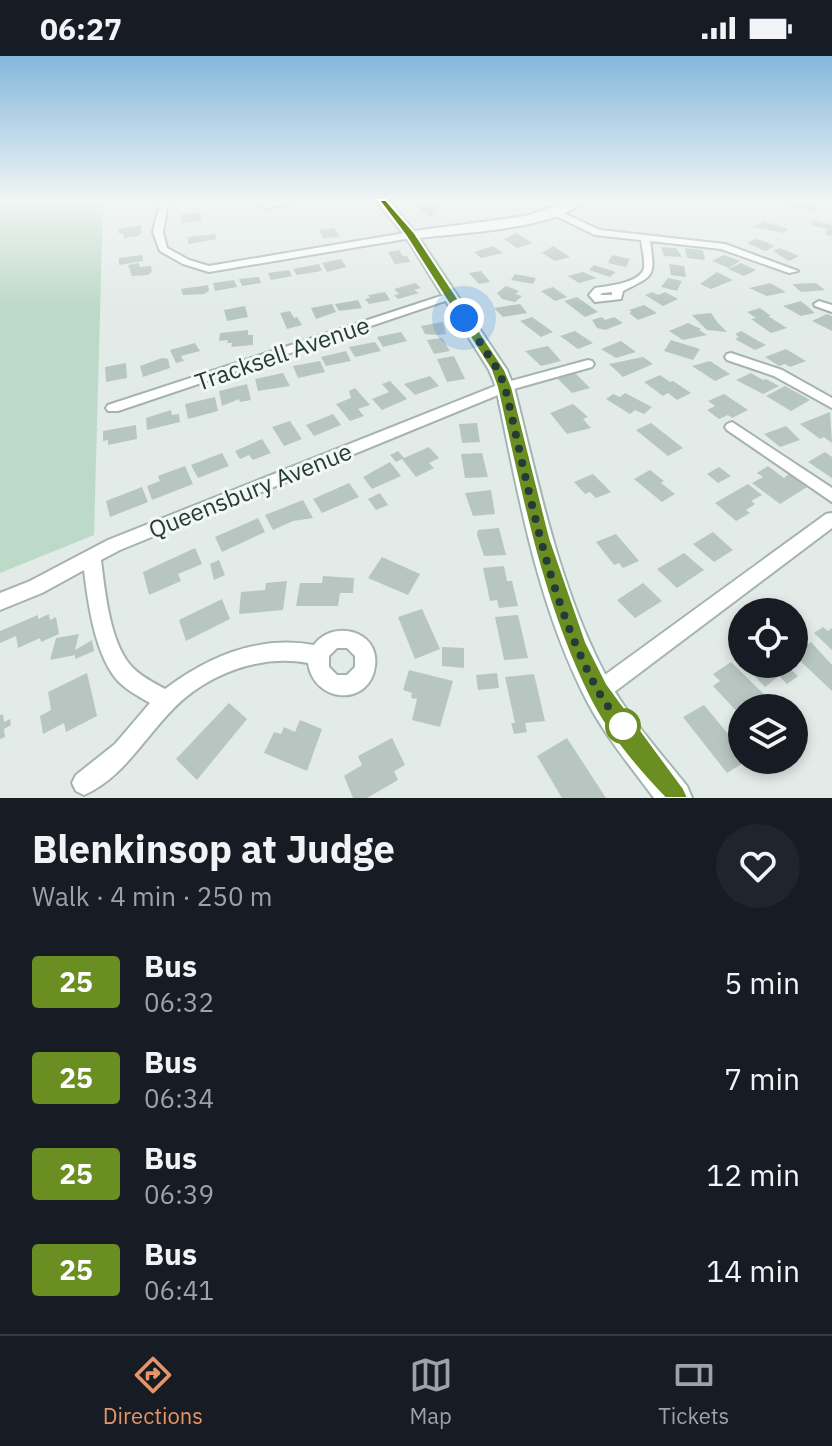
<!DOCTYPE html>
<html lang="en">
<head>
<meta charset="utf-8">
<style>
  body { margin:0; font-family:"IBM Plex Sans",sans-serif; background:#20242c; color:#f1f3f6; height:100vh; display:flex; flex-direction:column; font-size:30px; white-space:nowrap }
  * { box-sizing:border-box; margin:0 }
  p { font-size:26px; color:#9ea1a6 }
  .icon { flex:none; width:44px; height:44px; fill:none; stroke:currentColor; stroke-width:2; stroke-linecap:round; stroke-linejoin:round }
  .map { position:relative; height:742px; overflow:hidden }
  .sheet { display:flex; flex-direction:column; background:#171b24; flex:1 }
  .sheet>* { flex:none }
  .badge { padding:0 16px; border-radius:6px; font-size:28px; line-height:52px }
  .fabs { position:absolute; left:728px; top:542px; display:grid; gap:16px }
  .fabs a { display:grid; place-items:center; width:80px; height:80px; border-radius:50%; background:#171b24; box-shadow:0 4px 12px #0003; font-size:40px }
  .you { position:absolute; width:40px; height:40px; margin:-20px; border:6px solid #fff; border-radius:50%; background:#1a73e8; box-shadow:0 0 0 12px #1a73e833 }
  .map>.badge { position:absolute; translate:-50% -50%; box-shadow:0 0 0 4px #fff }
  .round { display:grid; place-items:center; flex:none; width:84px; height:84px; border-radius:42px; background:#20242c }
  .summary { display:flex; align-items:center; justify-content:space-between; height:136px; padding:0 32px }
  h1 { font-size:38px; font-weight:700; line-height:60px }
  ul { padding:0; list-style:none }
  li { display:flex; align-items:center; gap:24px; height:96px; padding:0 32px }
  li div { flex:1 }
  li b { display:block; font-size:30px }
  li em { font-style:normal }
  li .badge { min-width:88px; font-weight:700; text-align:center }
  .status { display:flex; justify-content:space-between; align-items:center; height:56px; padding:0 40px; background:#171b24; direction:ltr }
  .status svg { height:22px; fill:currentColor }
  .menu { display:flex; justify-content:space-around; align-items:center; height:112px; border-top:2px solid #363941; background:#171b24; font-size:22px; color:#9ea1a6 }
  .menu a { display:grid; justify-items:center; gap:4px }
  .menu .selected { color:#e69566 }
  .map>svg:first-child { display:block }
</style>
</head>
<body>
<div class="status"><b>06:27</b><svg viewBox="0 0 49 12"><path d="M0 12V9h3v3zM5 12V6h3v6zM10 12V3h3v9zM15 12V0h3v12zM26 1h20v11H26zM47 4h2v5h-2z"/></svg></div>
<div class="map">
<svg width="832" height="742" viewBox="0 0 832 742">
  <rect width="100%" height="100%" fill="#e2ebe8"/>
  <path fill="#bddac9" d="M0,146h103l-9,333 -94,38z"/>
  <g fill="#b8c6c2">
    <path d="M791,146h10l20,9h-11l-23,-7z"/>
    <path d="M434,147l6,7 -8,1 3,4 -7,1 -12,-10z"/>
    <path d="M201,156v8l-19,3 -2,-8z"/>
    <path d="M813,164l19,5v11l-7,-2 3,-5 -18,-4z"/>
    <path d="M764,165l5,2 20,6 -6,4 -30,-6z"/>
    <path d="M141,169l1,7 -3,4 -15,2 -1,-5 -4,1v-5z"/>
    <path d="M334,172l6,9 -17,1 -4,-8z"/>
    <path d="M517,177l7,5 9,5 -16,5 -13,-9z"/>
    <path d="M215,178l2,5 -28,5 -2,-7z"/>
    <path d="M755,183l9,2 11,5 -10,5 -18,-8z"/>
    <path d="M493,190l10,7 -22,5 -7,-6z"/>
    <path d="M553,190l17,11 -15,4 -13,-8z"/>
    <path d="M661,191l15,1 6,9 -18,-1z"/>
    <path d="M685,192l18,2 2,10 -18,-2z"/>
    <path d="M780,192l19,8 -10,5 -16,-10z"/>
    <path d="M399,194l4,6h4l3,6 -15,2 -7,-12z"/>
    <path d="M142,199l1,6 -24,4v-7z"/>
    <path d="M612,199l18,4 -4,8 -18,-4z"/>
    <path d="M724,199l16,6 -11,7 -17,-7z"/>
    <path d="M341,203l5,8 -19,5 -5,-9z"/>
    <path d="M139,207l1,4 11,-1 1,5 -4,4 -16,1 -4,-11z"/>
    <path d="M741,207l15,7 -12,6 -16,-7z"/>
    <path d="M319,208l3,7 -25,4 -4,-6z"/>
    <path d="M669,208l15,2 2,11 -15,-2z"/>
    <path d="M594,209l22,7 -6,5 -21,-7z"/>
    <path d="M289,214l3,6 -21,4 -3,-7z"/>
    <path d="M481,215l9,11 -11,2 -10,-11z"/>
    <path d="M583,216l14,6 -18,5 -11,-7z"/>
    <path d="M717,216l16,8 -22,9 -11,-5z"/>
    <path d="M515,218l21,4 -3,6 -22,-4z"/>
    <path d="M259,221l2,6 -19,3 -3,-7z"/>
    <path d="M668,222l14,3 -5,10 -16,-4z"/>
    <path d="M234,224l3,7 -22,4 -2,-8z"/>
    <path d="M415,227l6,5 -7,2 5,3 -21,6 -4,-4 5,-1 -5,-5z"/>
    <path d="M770,227l16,9 -19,4 -18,-8z"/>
    <path d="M816,227l9,7 -24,2 -9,-8z"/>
    <path d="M208,229l1,6 -5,3 -21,1 -2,-6z"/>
    <path d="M506,230l13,5 -4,3 7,2 -7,6 -13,-3 -5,-6z"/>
    <path d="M553,231l14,10 -12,4 -14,-10z"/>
    <path d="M385,236l5,8 -21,4 -4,-5 5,-1 -2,-3z"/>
    <path d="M652,236l6,3 7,-3 13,7 -15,7 -18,-11z"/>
    <path d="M577,241l21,15 -13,5 -21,-16z"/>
    <path d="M358,244l4,8 -23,3 -4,-7z"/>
    <path d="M801,245l14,12 -14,3 -18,-10z"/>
    <path d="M332,248l4,8 -20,7 -5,-11z"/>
    <path d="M520,248l7,9 -24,4 -9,-9z"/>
    <path d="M644,249l13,8 -19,7 -9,-7 3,-1 -3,-2z"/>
    <path d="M245,250l3,11 -21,4 -3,-11z"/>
    <path d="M760,252l11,8h-3l19,12 -16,5 -20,-14 5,-1 -9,-6z"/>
    <path d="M290,255l4,7 3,-1 5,8 -15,4 -7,-16z"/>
    <path d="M711,257l7,10 9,9 -20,-2 -15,-15z"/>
    <path d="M827,258l5,2v15l-20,-10z"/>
    <path d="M532,261l21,15 -12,5 -21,-16z"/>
    <path d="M602,261l3,3 9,-3 9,6 -18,7 -8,-2 -5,-8z"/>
    <path d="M443,266l3,12 -8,1 -13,-1 -4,-8z"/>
    <path d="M688,267l13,6 -2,1 8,5 -24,5 -14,-9z"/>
    <path d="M248,274v5h5v10l-22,2 1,-4h-5l1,-3 -9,1 1,-8z"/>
    <path d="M575,275l18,12 -15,6 -18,-13z"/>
    <path d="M741,275l25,14 -11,5 -20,-11 4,-2 -4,-3z"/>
    <path d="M401,276l6,9 -24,6 -6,-10z"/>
    <path d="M442,282l8,13 -16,3 -7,-14z"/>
    <path d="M671,284l29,9 -7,11 -29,-9z"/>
    <path d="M621,285l15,11 -20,6 -15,-9z"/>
    <path d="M375,286l6,9 -26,6 -6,-10z"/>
    <path d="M195,287l5,8 -19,5 3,5 -8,2 -6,-13z"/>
    <path d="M548,290l13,15 -20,5 -16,-15z"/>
    <path d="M786,293l20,12 -16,6 -5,-3 -6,2 -14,-9z"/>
    <path d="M346,295l5,10 -25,5 -5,-9z"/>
    <path d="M454,300l11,23 -18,3 -10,-23z"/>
    <path d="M643,301l10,7 -30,13 -14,-13z"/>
    <path d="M162,302l6,1 2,9 -27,9 -3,-11z"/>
    <path d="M320,305l5,11 -27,6 -5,-12z"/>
    <path d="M710,305l20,13 -15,7 -23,-15z"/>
    <path d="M126,307l1,15 -21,4 -1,-15z"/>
    <path d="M573,315l17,17 -18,5 -17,-17z"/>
    <path d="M283,317l7,13 -32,5 -3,-12z"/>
    <path d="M751,317l12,7 3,-1 13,7 -16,8 -27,-14z"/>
    <path d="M660,319l10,7 3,-1 18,12 -14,7 -9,-7 -5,3 -19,-14z"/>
    <path d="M430,320l9,10 -24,9 -11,-11z"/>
    <path d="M390,325l17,18 -25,11 -10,-11 17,-7 -7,-8z"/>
    <path d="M247,328l4,16 -11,2 -1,-3 -17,7 -3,-15z"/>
    <path d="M785,330l25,14 -19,11 -25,-15z"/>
    <path d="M355,332l15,17 -12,4 6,7 -14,5 -14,-17 15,-6 -2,-7z"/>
    <path d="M625,337l27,14 -8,7 -9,-4 -5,4 -24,-15 7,-5 7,3z"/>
    <path d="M724,338l24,16 -16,8 -4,-3 -9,4 -12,-9 8,-4 -7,-5z"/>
    <path d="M215,341l3,14 -30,8 -3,-15z"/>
    <path d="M573,348l15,13 -5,2 8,9 -24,6 -17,-21z"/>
    <path d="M171,354l1,5 7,-1 1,8 -33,8 -1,-12z"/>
    <path d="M830,356l2,31 -8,-6 -4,2 -20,-15z"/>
    <path d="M333,358l8,11 -27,11 -8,-11z"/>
    <path d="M290,365l12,18 -18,7 -12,-19z"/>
    <path d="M477,367l3,19 -18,1 -3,-19z"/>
    <path d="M651,367l32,25 -15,8 -32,-26z"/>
    <path d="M136,369l1,14 -29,6v-5l-5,1v-10z"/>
    <path d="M786,370l14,14 -20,7 -16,-13z"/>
    <path d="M262,383l9,14 -18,7 -4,-5 -9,4 -5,-8z"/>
    <path d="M429,391l10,11 -10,5 5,5 -18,9 -14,-18 -6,3 -6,-7 8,-4 6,7z"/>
    <path d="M825,396l7,5v21l-24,-16z"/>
    <path d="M222,397l7,13 -31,12 -7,-13z"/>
    <path d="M482,397l6,24 -23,1 -4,-24z"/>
    <path d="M390,406l11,14 -29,13 -9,-12z"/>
    <path d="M185,410l8,18 -41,16 -5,-14 13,-5 -2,-5z"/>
    <path d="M768,410l16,12 5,-4 18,13 -27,17 -28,-21 11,-6 -6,-4z"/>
    <path d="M719,411l12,9 -13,7 -11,-9z"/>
    <path d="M650,414l14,11 -3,2 14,11 -13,8 -28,-23z"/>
    <path d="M593,418l18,18 -15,6 -6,-6 -5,2 -11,-12z"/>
    <path d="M349,427l10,14 -37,16 -9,-14z"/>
    <path d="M748,428l14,11 -11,6 4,3 -9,6 4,3 -14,8 -21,-18z"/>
    <path d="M142,431l6,15 -38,15 -4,-16z"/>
    <path d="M491,434l4,24 -22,2 -8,-23z"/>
    <path d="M380,437l8,12 -12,5 -8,-11z"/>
    <path d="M303,444l10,18 -20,3 -20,9 -8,-15z"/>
    <path d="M258,462l7,14 -43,20 -7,-15z"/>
    <path d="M499,472l7,27 -22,1 -7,-21 1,-5z"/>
    <path d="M713,476l20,18 -19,12 -21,-18z"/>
    <path d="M616,478l23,27 -16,7 -4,-5 -5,2 -18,-23z"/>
    <path d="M195,492l7,16 -24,10 3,7 -32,14 -6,-23z"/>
    <path d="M684,497l20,17 -27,18 -20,-19z"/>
    <path d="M382,501l38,17 -12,21 -40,-17z"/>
    <path d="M219,504l6,15 -11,5 -4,-16z"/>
    <path d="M504,510l3,15h5l6,25 -19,2 -2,-8 -7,1 -7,-33z"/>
    <path d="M323,520l31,2 -1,15h-13l-2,13h-42l4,-23h22z"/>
    <path d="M287,525l-4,29 -44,4 2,-22 24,-2 1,-7z"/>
    <path d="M643,527l19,18 -27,17 -18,-18z"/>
    <path d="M222,543l8,20 -44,22 -7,-21z"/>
    <path d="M422,553l18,40 -25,10 -17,-42z"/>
    <path d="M49,558l1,6 6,-3 3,17 -18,8 -1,-4 -22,10 -2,-12 -16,7v-12l38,-16v4z"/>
    <path d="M518,559l10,43 -24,2 -9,-43z"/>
    <path d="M823,571l5,4 4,-3v22l-18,-17z"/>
    <path d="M79,578l-4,16 17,-10 2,11 -19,8v-4l-25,5 6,-22z"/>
    <path d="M811,586l21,23v26l-38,-36z"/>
    <path d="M442,591l22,1v20l-22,-2z"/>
    <path d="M731,606l43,42 -5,4h-27v9l-29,-31 7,-5 -7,-7z"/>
    <path d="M743,608h42l13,12 -11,8 -8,-8 -14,11z"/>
    <path d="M409,614l44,11 -13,46 -28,-7 5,-21 -6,-1 1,-5 -9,-3z"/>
    <path d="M87,617l10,43 -31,16 -2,-9 -21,11 -3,-18 11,-6 -3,-18z"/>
    <path d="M497,617l2,15 -21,2 -2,-15z"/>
    <path d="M534,618l11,47 -20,2 2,9 -13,2 -3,-11h4l-10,-46z"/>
    <path d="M229,647l18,16 -50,61 -21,-21z"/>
    <path d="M704,649l30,36 8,-5v24h6l-21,13 -44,-56z"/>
    <path d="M3,658l1,8 6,-3 1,6 -7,4 1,8 -5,2v-24z"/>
    <path d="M300,664l22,9 -15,42 -43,-18 10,-21 7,2 3,-7 11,5z"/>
    <path d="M392,682l13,27 -11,6 4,9 -31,18h-14l-9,-22 18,-11 -4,-9z"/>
    <path d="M567,682l39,60h-44l-25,-42z"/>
  </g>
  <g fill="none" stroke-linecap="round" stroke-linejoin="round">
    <defs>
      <g id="street">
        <path d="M160,146h8l-5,30 4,16 22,12 20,6 202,-34 5,3 -5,3 -202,34 -26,-8 -23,-13 -7,-19z"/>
        <path d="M274,146h19l-27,7 -4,-3z"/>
        <path d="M559,155l41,19 125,14 73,27 -9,2 -68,-24 -71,-8c5,36 5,34 -27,50l-2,8 -26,3 -6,-7 6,-7c12,-2 46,-5 49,-20 1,-8 -2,-20 -3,-28l-46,-5 -39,-19 -1,-2zM612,236v3h-12l2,-2z"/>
        <path d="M450,237l4,1v4l-336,113h-10l-2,-3 2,-3z"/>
        <path d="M819,245l13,4v7l-17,-6 -1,-2z"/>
        <path d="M731,297l51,17 50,28v10l-58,-32 -47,-16 -2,-3 2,-3z"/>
        <path d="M588,304l4,1 2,3 -2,3 -82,23 -390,160 -19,10c4,32 9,85 32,108 9,9 21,15 32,21 44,-33 94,-54 149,-44 18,-26 66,-15 61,21 -5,41 -61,38 -67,-3 -48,-9 -101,11 -135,46 -29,29 -50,69 -89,86l-8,-4 -4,-8 4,-8 39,-31 35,-41c-10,-6 -22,-12 -31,-21 -24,-25 -31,-79 -35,-112l-42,23 -42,17v-17l30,-12 78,-41 392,-156zM337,592h10l8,8v11l-8,8h-10l-8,-8v-11z"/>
        <path d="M732,366l100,66v14l-105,-72 -2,-3 2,-3z"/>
        <path d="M832,457v15l-227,171 -7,3 -7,-3 -3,-7 3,-7 235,-171z"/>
      </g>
      <path id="secondary" d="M377,146h13l24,29 112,-15 42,-14h14c-27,27 -124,31 -163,36l88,132 7,17c25,98 45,201 93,291 21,39 52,73 80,108l5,12h-38c-23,-31 -48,-61 -66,-95 -51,-98 -70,-209 -92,-316l-7,-17 -83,-133z"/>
    </defs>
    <use href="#street" stroke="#a5b3af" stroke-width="4"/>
    <use href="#secondary" stroke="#a2b6b1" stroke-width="4"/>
    <use href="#street" fill="#fff" fill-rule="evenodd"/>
    <use href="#secondary" fill="#fff" fill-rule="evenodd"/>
  </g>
  <linearGradient id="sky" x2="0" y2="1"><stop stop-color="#84b7dc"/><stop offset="0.58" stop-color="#f2f6f5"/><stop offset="1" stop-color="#f2f6f5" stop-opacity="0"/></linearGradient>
  <rect width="832" height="250" fill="url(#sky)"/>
  <path fill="#6b8e23" stroke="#fff" stroke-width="2" d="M379,144h7l28,32 91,138 7,17 38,151 36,104 21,42 77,105 4,9h-23c-24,-25 -58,-64 -76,-101 -48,-97 -68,-205 -92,-310l-6,-17 -85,-134z"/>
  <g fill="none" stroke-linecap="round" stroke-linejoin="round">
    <path stroke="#243b37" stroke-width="8" stroke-dasharray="0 14.4" d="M464,262l34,52 7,17c24,102 42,209 92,302 9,16 21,31 32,45l-6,-8"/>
  </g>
  <circle fill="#fff" stroke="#6b8e23" stroke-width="4" cx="623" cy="670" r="16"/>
  <g text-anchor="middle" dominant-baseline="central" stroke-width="6" stroke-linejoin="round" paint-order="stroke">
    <g font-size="24" fill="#243b37" stroke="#f3f8f6">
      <text transform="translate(282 297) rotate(-19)">Tracksell Avenue</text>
      <text transform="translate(250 434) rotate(-22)">Queensbury Avenue</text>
    </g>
  </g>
</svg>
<div class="fabs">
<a><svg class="icon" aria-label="locate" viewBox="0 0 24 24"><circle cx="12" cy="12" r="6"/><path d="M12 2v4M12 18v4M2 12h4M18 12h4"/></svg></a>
<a><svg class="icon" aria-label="layers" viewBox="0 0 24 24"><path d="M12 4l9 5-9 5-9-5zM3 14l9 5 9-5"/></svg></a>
</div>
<div class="you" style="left:464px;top:262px"></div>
</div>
<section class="sheet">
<div class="summary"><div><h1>Blenkinsop at Judge</h1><p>Walk · 4 min · 250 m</p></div><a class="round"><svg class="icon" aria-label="heart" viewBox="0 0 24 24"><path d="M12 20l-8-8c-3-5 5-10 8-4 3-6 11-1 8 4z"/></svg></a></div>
<ul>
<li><span class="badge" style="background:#6b8e23;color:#fff">25</span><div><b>Bus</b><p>06:32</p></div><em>5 min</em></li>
<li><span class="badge" style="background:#6b8e23;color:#fff">25</span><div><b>Bus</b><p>06:34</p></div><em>7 min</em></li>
<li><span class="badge" style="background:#6b8e23;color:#fff">25</span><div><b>Bus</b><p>06:39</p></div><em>12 min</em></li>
<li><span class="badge" style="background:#6b8e23;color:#fff">25</span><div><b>Bus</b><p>06:41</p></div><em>14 min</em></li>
</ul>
</section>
<nav class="menu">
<a class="selected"><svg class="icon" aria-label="directions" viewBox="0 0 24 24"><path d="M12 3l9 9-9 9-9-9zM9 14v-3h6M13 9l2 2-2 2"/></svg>Directions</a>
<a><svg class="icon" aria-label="map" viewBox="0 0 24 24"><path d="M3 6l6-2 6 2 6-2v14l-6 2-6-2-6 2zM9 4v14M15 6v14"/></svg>Map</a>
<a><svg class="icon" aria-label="tickets" viewBox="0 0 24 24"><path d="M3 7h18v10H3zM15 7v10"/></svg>Tickets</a>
</nav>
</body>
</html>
